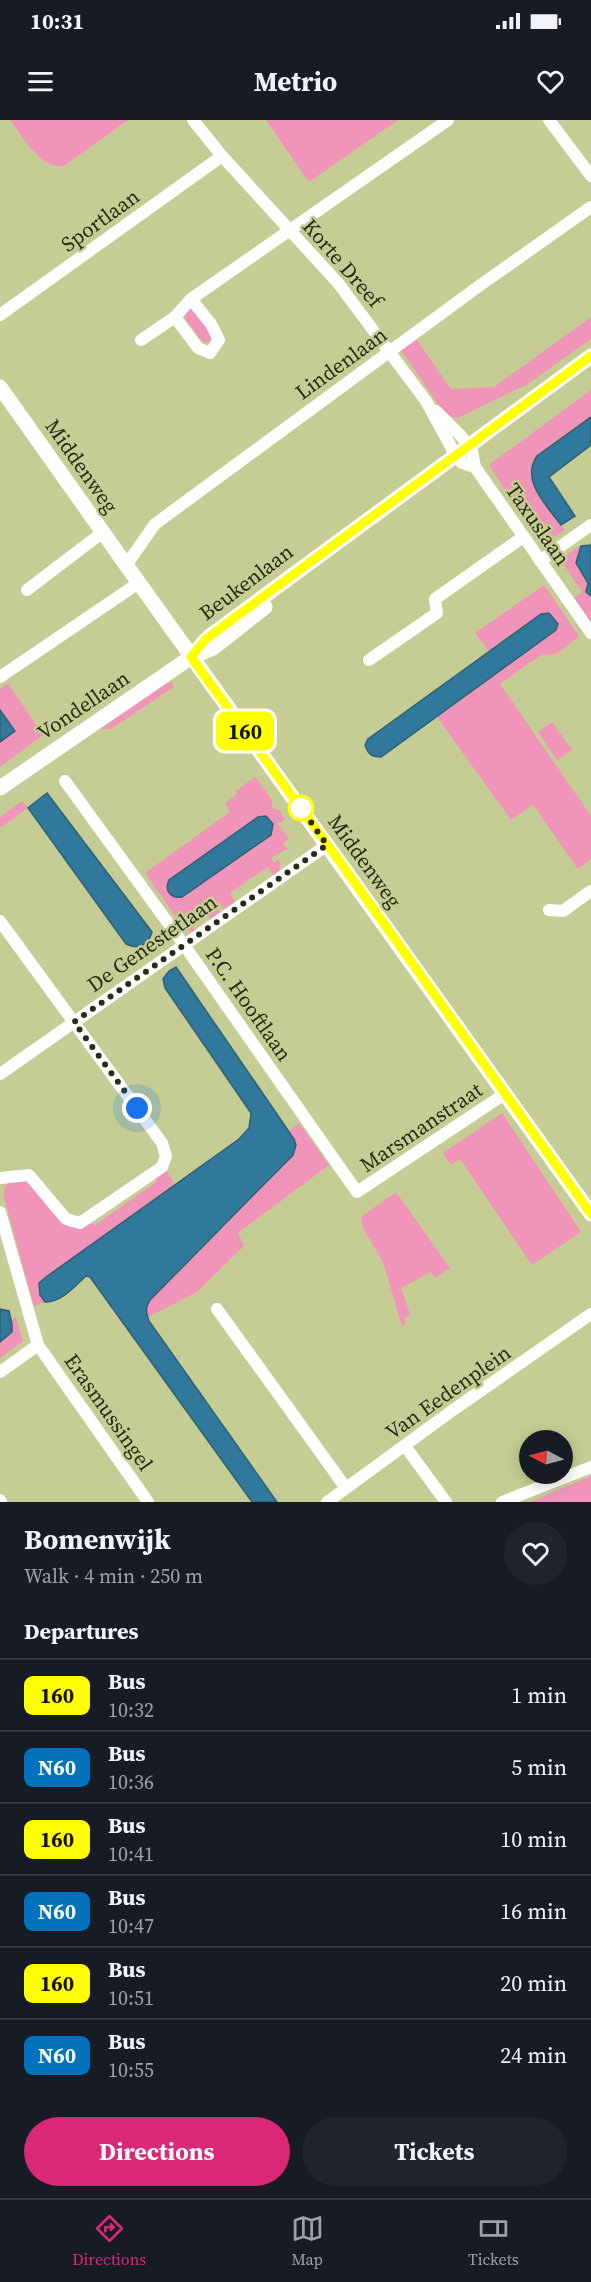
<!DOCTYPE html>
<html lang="en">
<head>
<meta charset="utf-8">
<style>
  body { margin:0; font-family:"Source Serif 4",serif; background:#20242c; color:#f1f3f6; height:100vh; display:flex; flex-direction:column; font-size:22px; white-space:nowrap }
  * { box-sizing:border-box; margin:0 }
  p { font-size:20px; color:#9ea1a6 }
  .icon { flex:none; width:33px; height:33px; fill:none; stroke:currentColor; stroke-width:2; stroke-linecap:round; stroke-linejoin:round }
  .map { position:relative; height:1382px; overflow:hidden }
  .details { display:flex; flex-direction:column; background:#171b24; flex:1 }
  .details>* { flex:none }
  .badge { padding:0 12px; border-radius:9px; font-size:21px; line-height:39px }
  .needle { width:39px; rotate:276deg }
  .controls { position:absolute; left:519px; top:1310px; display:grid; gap:12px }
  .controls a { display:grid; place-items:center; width:54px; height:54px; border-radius:50%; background:#171b24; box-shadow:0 3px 15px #0003; font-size:30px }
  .you { position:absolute; width:30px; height:30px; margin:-15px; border:4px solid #fff; border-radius:50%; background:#1a73e8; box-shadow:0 0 0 9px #1a73e833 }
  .map>.badge { position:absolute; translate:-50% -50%; box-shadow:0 0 0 3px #fff }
  h2 { padding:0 24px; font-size:22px; line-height:54px }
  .round { display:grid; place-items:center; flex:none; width:63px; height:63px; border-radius:32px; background:#20242c }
  .overview { display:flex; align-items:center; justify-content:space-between; height:102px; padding:0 24px }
  h1 { font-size:28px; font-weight:700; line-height:45px }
  .button { display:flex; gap:12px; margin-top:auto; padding:12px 24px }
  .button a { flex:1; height:69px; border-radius:36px; background:#db2777; color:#fff; font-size:24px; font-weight:700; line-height:69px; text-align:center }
  .button a+a { background:#20242c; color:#f1f3f6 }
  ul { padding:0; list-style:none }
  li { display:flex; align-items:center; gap:18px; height:72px; padding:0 24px; border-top:2px solid #363941 }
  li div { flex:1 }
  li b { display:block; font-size:22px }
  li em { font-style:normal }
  li .badge { min-width:66px; font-weight:700; text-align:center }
  .status { display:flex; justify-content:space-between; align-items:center; height:42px; padding:0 30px; background:#171b24; direction:ltr }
  .status svg { height:16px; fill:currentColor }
  header { display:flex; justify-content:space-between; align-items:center; height:78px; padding:0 24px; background:#171b24; font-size:27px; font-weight:700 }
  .tab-bar { display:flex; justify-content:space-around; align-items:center; height:84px; border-top:2px solid #363941; background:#171b24; font-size:16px; color:#9ea1a6 }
  .tab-bar a { display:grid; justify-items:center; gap:3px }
  .tab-bar .current { color:#db2777 }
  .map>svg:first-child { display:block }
</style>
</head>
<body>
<div class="status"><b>10:31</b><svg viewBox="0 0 49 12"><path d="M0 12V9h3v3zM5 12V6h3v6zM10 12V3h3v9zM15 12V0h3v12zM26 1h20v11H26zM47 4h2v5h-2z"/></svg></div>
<header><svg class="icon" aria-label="menu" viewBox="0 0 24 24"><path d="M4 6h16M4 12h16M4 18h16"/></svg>Metrio<svg class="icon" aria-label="heart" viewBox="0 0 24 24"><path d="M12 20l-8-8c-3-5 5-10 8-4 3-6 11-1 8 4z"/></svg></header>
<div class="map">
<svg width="591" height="1382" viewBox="0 0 591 1382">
  <rect width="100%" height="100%" fill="#c6cd94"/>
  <g fill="#f094ba">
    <path d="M10,0h118l-64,46c-24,4 -41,-30 -54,-46z"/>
    <path d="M266,0h132l-89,62z"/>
    <path d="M190,188h2l20,26 -2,8 -8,-1 -17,-23 -1,-4z"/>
    <path d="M591,197v22l-65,46 -68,33 -10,-2 -8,-9 -39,-57 15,-11 35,50 43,-2z"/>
    <path d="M591,270v27l-54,39 -6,8 4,25 30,41 -19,12 -28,-40 -4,2 -25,-39z"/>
    <path d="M581,425l-5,18 12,20 -2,9 5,4v26l-17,-24 8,-6 -22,-33z"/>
    <path d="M544,465l35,51 -22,18 -16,1 -41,29 91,132v43l-13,10 -45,-64 -22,15 -74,-103 119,-87 2,-6 -4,-7 -13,-3 -52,37 -14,-18z"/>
    <path d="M171,561l3,6 -63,42h-11z"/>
    <path d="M8,563l35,52 -43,32v-25l15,-11 -15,-21v-21z"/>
    <path d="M552,602l20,28 -15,10 -19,-28z"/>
    <path d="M255,657l17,23v8l7,2 6,9 -7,5 11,15 -6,4 4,6 -16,9 3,5 4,-3 2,3 -1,10 -5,3 -6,-9 -38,26 5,9 -11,7 -5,-7 -4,2 5,8 -10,7 -5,-8 -15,10 6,11 -11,-2 -40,-57 85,-61 -5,-9 12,-9 -1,-3z"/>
    <path d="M22,681l6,7 -28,20v-11z"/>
    <path d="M502,993l79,119 -49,33 -72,-106 -9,6 -8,-12z"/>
    <path d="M299,1003l30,42 -91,68 6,13 -47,46 -49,25 -2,-10 4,-7 143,-145 1,-16 -5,-8z"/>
    <path d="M165,1049l10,15 -129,93 -7,6 1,12 5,7 -11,4 -30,-108c-2,-17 10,-18 24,-19l24,34 3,-2 14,16 11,1 11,-5 4,2 61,-43v-7z"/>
    <path d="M396,1072l54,76 -15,10 -4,-6 -30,16 9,26 -6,5 2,4 -4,3 -19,-64 -20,-34 -2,-11z"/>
    <path d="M16,1197l7,24 -23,17v-16l12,-10v-12z"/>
    <path d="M591,1356v26h-61z"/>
  </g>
  <g fill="#31789d" stroke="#2f6174" stroke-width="1.5">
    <path d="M591,297v28l-42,32 26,39 -14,9c-14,-19 -41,-45 -24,-69z"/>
    <path d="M591,425v51l-5,-4 2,-9 -12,-20 5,-17z"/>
    <path d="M549,493l9,11 -2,6 -175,127c-10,0 -13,-3 -16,-12l3,-6 173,-125z"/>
    <path d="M0,590l15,21 -15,11z"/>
    <path d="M47,673l105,139c-4,14 -13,18 -26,12l-98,-136z"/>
    <path d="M266,696l7,8 -2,11 -89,62c-11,2 -18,-6 -13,-17l89,-63z"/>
    <path d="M176,847l118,172 2,6 -3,10 -143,145c-5,8 -4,12 -1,21l128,181h-25l-162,-225 -4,-1c-11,10 -25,27 -41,26l-5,-7 -1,-12 7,-6 193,-138 10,-11 2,-15 -86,-125 -2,-9 6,-8z"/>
    <path d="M0,1189l9,2 3,13v8l-12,10z"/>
  </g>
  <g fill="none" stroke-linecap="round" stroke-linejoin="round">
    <g stroke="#fff" stroke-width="12">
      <path d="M193,0l29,36 116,127 88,118 29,53 7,9 13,4"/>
      <path d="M549,0l42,56"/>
      <path d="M0,195l222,-159"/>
      <path d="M175,197l16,-18"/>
      <path d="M141,220l34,-23 23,31 12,5 9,-13 -8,-16 -20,-25 257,-179"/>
      <path d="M436,291l25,25 11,15 3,16 116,166"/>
      <path d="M540,441l51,-36"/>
      <path d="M127,444l28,-40 324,-238 112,-79"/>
      <path d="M27,470l76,-58"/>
      <path d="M369,540l68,-47 -2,-14 88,-62"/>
      <path d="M0,557l140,-95"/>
      <path d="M65,661l119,164 173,247 149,-99"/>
      <path d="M549,790l14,1 28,-20"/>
      <path d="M0,801l162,222 4,13 -4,11 -82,56 -14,-4 -37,-44 -29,3"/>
      <path d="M0,954l327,-229"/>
      <path d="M0,1092l38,133 110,157"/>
      <path d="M217,1189l129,179"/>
      <path d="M0,1252l38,-27"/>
      <path d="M405,1326l41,56"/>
      <path d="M0,1380l1,2"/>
      <path d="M327,1382l126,-92 138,-96"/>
      <path d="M502,1382l89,-35"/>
    </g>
    <g stroke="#fff" stroke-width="15">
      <path d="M0,267c195,277 394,551 591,827"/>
      <path d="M194,536l19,-8 52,-41"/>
      <path d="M0,668l181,-124 10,-7 19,-21 381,-280"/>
    </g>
  </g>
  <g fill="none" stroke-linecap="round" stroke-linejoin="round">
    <defs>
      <path id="line" d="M591,236l-365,268 -21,16 -14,17 149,205 251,352"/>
    </defs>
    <use href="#line" stroke="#fff" stroke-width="14"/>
    <use href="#line" stroke="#ff0" stroke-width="9"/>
    <path stroke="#292c15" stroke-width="6" stroke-dasharray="0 10.8" d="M137,988l-63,-86 253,-177 -26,-37"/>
  </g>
  <circle fill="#fff" stroke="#ff0" stroke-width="3" cx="301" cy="688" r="12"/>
  <g text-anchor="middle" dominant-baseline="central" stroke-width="5" stroke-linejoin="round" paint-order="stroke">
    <g font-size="21" fill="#292c15" stroke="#c6cd94">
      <text transform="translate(100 100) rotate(-36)">Sportlaan</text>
      <text transform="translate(343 143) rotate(49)">Korte Dreef</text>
      <text transform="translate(341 243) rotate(-36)">Lindenlaan</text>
      <text transform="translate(82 346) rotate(55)">Middenweg</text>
      <text transform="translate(538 404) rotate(55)">Taxuslaan</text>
      <text transform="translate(246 462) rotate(-37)">Beukenlaan</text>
      <text transform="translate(83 585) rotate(-34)">Vondellaan</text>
      <text transform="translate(365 741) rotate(54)">Middenweg</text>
      <text transform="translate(152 823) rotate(-35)">De Genestetlaan</text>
      <text transform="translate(249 884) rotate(55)">P.C. Hooftlaan</text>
      <text transform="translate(421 1007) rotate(-34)">Marsmanstraat</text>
      <text transform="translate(448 1272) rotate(-35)">Van Eedenplein</text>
      <text transform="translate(109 1292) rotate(55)">Erasmussingel</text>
    </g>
  </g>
</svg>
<div class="controls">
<a><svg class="needle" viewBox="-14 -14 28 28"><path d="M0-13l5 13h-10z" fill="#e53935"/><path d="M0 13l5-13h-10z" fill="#9ea1a6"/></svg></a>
</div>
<div class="you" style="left:137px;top:988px"></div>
<b class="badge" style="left:245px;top:611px;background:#ff0;color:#111">160</b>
</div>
<section class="details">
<div class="overview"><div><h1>Bomenwijk</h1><p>Walk · 4 min · 250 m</p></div><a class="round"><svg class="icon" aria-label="heart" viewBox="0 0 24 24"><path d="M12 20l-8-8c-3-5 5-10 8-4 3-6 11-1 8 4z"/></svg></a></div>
<h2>Departures</h2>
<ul>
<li><span class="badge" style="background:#ff0;color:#111">160</span><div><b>Bus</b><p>10:32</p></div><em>1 min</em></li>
<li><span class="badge" style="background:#0072bc;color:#fff">N60</span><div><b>Bus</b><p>10:36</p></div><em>5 min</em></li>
<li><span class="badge" style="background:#ff0;color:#111">160</span><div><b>Bus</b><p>10:41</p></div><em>10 min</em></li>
<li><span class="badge" style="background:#0072bc;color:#fff">N60</span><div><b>Bus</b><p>10:47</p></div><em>16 min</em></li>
<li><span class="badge" style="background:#ff0;color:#111">160</span><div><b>Bus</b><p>10:51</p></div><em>20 min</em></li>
<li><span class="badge" style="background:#0072bc;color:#fff">N60</span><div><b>Bus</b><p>10:55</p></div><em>24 min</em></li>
</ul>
<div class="button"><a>Directions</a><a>Tickets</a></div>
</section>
<nav class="tab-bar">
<a class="current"><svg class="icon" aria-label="directions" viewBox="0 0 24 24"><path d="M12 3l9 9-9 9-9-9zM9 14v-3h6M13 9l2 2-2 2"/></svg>Directions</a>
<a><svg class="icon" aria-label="map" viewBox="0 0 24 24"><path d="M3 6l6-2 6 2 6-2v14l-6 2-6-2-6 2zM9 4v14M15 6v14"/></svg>Map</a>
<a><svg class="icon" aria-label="tickets" viewBox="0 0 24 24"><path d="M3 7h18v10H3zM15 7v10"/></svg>Tickets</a>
</nav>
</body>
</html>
